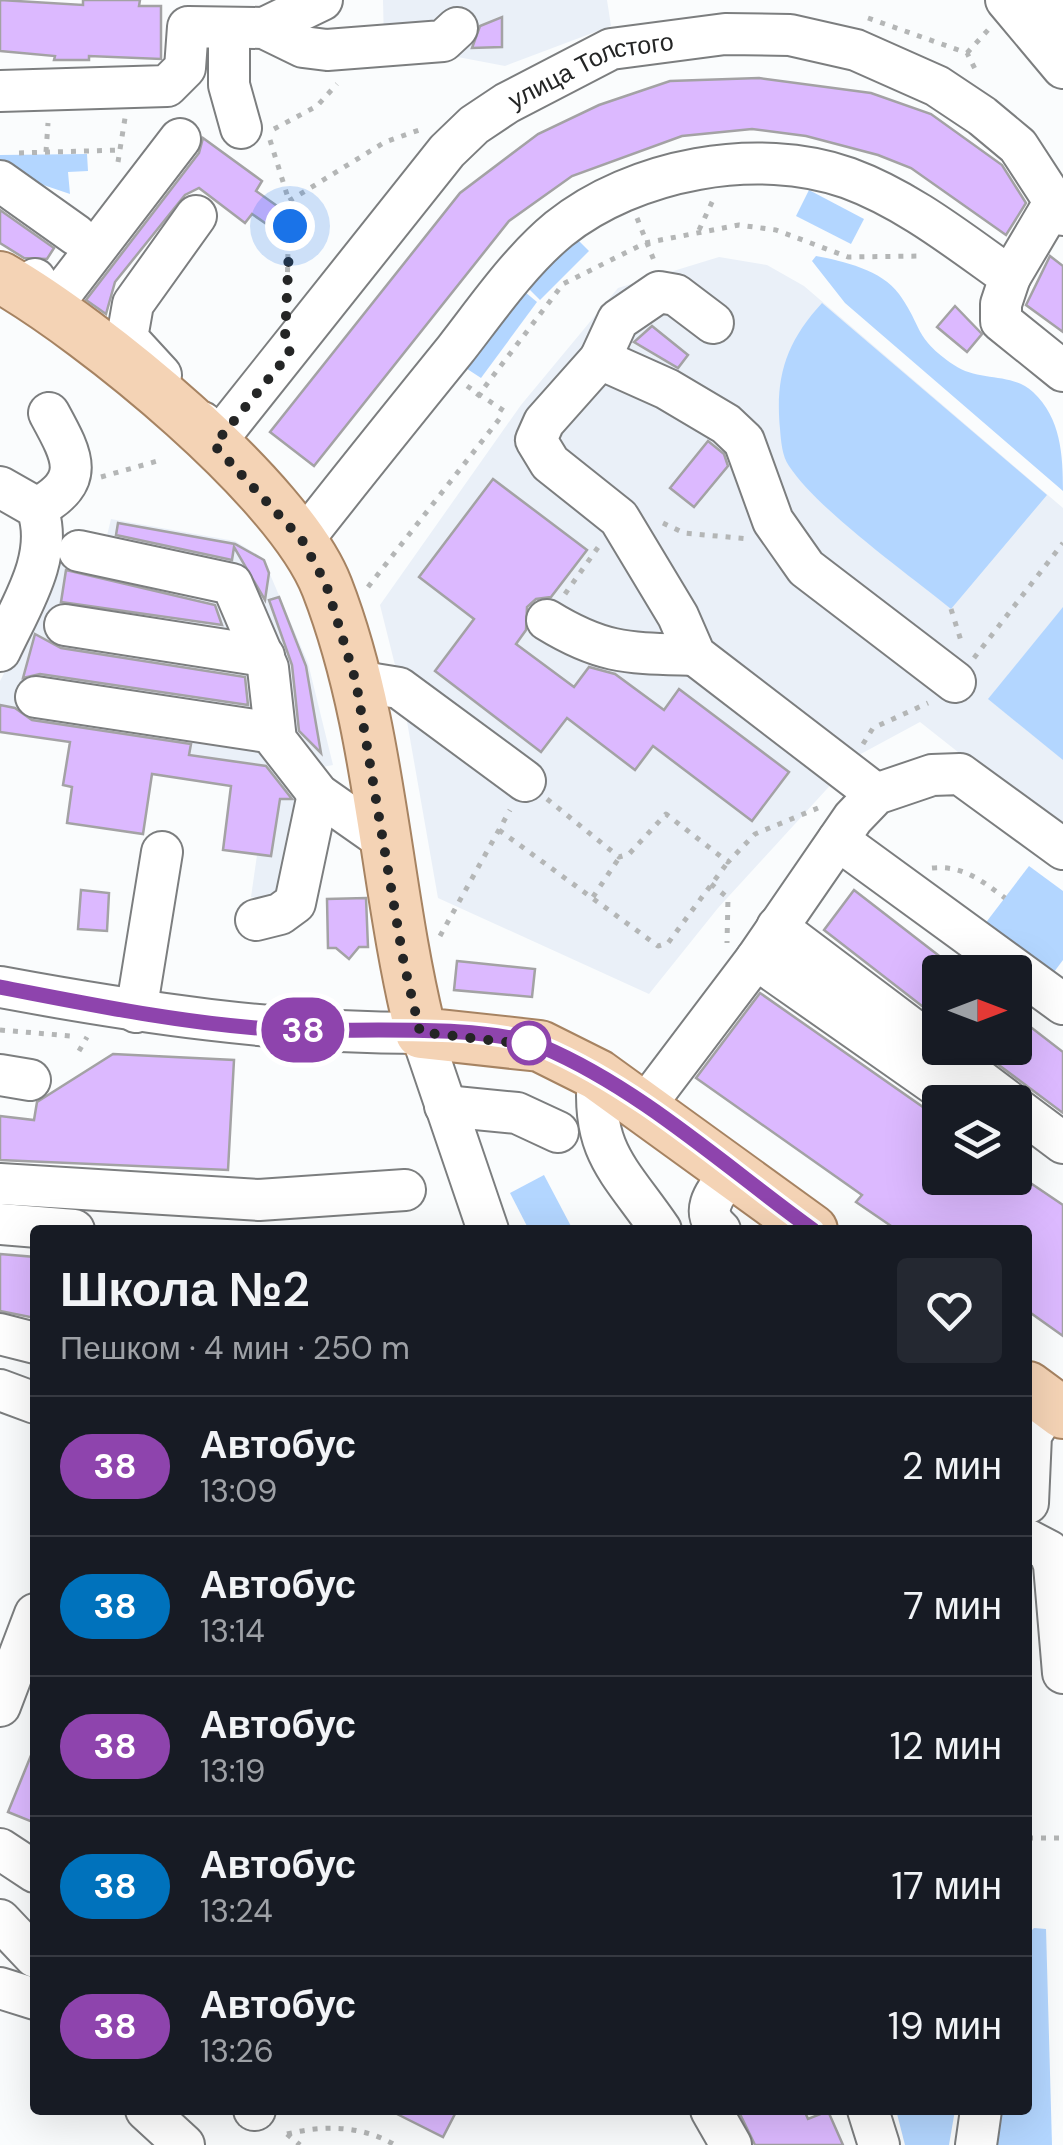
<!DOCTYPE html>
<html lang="ru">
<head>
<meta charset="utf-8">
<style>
  body { margin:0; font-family:"DM Sans",sans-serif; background:#242831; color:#f1f3f6; height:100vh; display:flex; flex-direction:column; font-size:38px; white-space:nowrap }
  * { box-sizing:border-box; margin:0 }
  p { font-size:32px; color:#9ea1a6 }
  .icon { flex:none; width:55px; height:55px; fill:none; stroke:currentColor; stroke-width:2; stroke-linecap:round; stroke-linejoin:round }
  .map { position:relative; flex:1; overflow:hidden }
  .details { position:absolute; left:30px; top:1225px; width:1002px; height:890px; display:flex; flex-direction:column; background:#171b24; border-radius:10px; box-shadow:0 10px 40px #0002 }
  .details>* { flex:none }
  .badge { padding:0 20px; border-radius:32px; font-size:35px; line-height:65px }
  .needle { width:65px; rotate:90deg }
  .fabs { position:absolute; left:922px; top:955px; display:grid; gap:20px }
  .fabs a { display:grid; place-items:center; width:110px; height:110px; border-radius:10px; background:#171b24; box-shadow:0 10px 40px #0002; font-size:50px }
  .you { position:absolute; width:50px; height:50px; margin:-25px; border:8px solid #fff; border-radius:50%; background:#1a73e8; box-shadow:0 0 0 15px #1a73e833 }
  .map>.badge { position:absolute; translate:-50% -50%; box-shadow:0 0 0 5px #fff }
  .round { display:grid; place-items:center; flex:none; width:105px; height:105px; border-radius:10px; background:#242831 }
  .headline { display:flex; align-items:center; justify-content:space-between; height:170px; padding:0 30px }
  h1 { font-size:48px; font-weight:600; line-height:75px }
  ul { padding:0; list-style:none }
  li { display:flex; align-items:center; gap:30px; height:140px; padding:0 30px; border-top:2px solid #363941 }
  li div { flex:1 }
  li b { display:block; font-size:38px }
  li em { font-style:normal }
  li .badge { min-width:110px; font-weight:700; text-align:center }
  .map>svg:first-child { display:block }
</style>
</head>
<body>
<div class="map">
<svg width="1063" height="2145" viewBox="0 0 1063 2145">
  <rect width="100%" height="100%" fill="#fafcfd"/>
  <g fill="#eaf0f8">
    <path d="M383,0h224l4,26 -106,40 -121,-23z"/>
    <path d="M719,257l48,8 37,21 259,222v327l-143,-113 -63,34 -139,152 -69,86 -211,-96 -36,-205 -22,-88 141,-200 97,-117z"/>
    <path d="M111,519l124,22 28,17 45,105 25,102 -31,6 -19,129 -32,-3 15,-105 -80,-12 1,-20 -187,-28v-51l27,-52 16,-20 20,-66 41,5z"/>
  </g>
  <g fill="#b3d6ff">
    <path d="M87,154l1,17 -20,1 2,22 -65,-22 -5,-6v-11z"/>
    <path d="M809,190l55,29 -13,25 -55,-28z"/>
    <path d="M569,231l20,20 -49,49 -20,-20z"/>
    <path d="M816,256c27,5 66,14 83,38 24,33 14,43 55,71 24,17 58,7 79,27 28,26 30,63 30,99l-218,-188 -33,-42z"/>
    <path d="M513,282l24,20 -56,76 -26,-17z"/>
    <path d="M822,303l225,192 -96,114c-44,-36 -133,-99 -162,-143 -7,-10 -8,-25 -9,-37 -5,-52 6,-87 42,-126z"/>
    <path d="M1063,607v153l-75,-61z"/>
    <path d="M1029,866l34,25v69l-15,20 -67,-51z"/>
    <path d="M544,1175l29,55h-44l-19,-37z"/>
    <path d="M1034,1928l12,1 6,216h-60l5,-35h31v-176z"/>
    <path d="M896,2110h59l-6,35h-44z"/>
  </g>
  <g fill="#dcb9ff" stroke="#a3a2a4" stroke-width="2.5">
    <path d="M0,0l83,5v-5h57l-1,6h22v53l-72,-3v4h-35l1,-4 -55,-5z"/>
    <path d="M502,17v30l-30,1 8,-22z"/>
    <path d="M759,78l112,15 60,21 71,51 24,38 -20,32 -95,-67 -33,-13 -72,-19 -54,-7 -70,7 -110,40 -63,45 -195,245 -44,-34 190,-239 78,-59 61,-29 71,-24z"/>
    <path d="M203,138l59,43 -6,10 24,17 -12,17 -16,-11 -7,9 -46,-35 -14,7 -70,87 -9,32 -20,-14 113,-147z"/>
    <path d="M0,210l54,38 -7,11 -23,-1 -24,-15z"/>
    <path d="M1050,256l13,10v66l-37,-27z"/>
    <path d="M955,306l27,28 -15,18 -30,-25z"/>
    <path d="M652,326l36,29 -10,13 -44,-26z"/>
    <path d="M708,441l16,13 4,12 -34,41 -24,-19z"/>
    <path d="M493,479l94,71 -36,47 -15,2 -9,8 -1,23 -10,14 58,43 15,-20 26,7 49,36 15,-21 110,83 -37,49 -99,-75 -18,24 -68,-52 -26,34 -106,-81 39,-52 -55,-42z"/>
    <path d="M118,523l117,21 29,16 5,13 -4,27 -31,-53 -2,13 -116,-25z"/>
    <path d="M66,570l149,35 7,20 -161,-23z"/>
    <path d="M279,597l27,69 15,87 -22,-22 -7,-66 -23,-65z"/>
    <path d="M35,634l26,14 184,29 3,28 -208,-31 -17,4z"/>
    <path d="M0,705l15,3 17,12 159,24 -2,11 77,11 26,33h-12l-9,57 -48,-6 8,-64 -79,-12 -9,60 -76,-11 5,-36 -9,-2 7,-43 -70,-10z"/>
    <path d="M81,890l28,3 -2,38 -29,-2z"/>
    <path d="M854,890l106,82h-20v48l-116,-90z"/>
    <path d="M366,898l2,49h-9l-10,12 -13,-11h-8l-1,-49z"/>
    <path d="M457,961l78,8 -3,28 -78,-7z"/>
    <path d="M760,993l180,126v59h83l40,27v131l-35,-25v-81h-131l-41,-28 6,-7 -166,-117z"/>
    <path d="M1015,1015l48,37v61l-87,-65h39z"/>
    <path d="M113,1054l121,6 -6,110 -228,-10v-44l34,4 3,-18z"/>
    <path d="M0,1254l35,3v61l-35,-7z"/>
    <path d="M34,1748h1v75l-27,-11z"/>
    <path d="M389,2110h68l-14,27z"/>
    <path d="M738,2110h66l4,9 20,-8 15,34h-88z"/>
  </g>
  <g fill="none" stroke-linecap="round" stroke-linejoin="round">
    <defs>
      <g id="minor">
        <path d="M1006,0l57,68"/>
        <path d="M1046,0l17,22"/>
        <path d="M229,28v57l12,43"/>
        <path d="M264,28l58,-28"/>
        <path d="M0,91l167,-5 18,-18 3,-41 76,1 39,19 24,3 116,-9 14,-13"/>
        <path d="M0,181l76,54"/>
        <path d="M1010,277l45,-76"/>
        <path d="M35,279l16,28 129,-168"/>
        <path d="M600,359l18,-39 41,-28 17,3 37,28"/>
        <path d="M161,375l-34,-37 6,-34 63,-88"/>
        <path id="s1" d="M202,422l11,23 234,-294 27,-26 33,-22 104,-54 114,-15 65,1 66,15 81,36 45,30 36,30 45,69"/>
        <path d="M0,487l37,21c18,48 -17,99 -37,143"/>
        <path d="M37,508c50,-27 36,-51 12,-95"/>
        <path d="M303,540c50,-64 101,-127 152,-190 32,-41 64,-88 104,-121 75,-60 198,-83 289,-51 60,22 111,63 162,99l-9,27v17l62,50"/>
        <path d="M79,551l153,33 36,84 8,72 42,54 67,47"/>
        <path d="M547,620c57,35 83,33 148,35"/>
        <path d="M65,625l199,31"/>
        <path d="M356,681l43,7 126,93"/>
        <path d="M36,697l238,36"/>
        <path d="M876,794l-181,-139 -17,-39 -59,-98 -69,-55 -14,-23 8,-18 56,-63 67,30 59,35 18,17 29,80 33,47 149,114"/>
        <path d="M838,840l225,164"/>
        <path d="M256,920l24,-6 15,-11 23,-109"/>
        <path d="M777,927l232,175"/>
        <path d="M756,959l204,143"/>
        <path d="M0,987c140,26 278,46 421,46l67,197"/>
        <path d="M136,1012l26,-160"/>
        <path d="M0,1075l30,5"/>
        <path d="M598,1075c-7,77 22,95 63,155"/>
        <path d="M445,1106l72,7 41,19"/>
        <path d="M644,1107l112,-148 97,-141 23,-24 56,-19 28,-1 103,75"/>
        <path d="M1015,1107l48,36"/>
        <path d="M0,1184l259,16 146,-10"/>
        <path d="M0,1224l74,6"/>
        <path d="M720,1230c-23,-20 -2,-40 12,-59"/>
        <path d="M0,1334l35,9"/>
        <path d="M0,1390l35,13"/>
        <path d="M1028,1503l3,-68 19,-31"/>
        <path d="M1028,1540l21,11 5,14 9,108"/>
        <path d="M0,1706l35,-92"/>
        <path d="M0,1849l35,23"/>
        <path d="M0,1920l35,37"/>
        <path d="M0,1988l35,11"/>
        <path d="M146,2110l38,35"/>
        <path d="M254,2110h1"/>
        <path d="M711,2110l20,35"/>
        <path d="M868,2110l11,35"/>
        <path d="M976,2145l5,-35"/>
      </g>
      <g id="major">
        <path d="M0,277c93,53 289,212 327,310 55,142 57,299 94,446l119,13 58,29 214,155"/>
        <path d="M1028,1387l35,26"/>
      </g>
    </defs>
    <use href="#minor" stroke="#7c7e7f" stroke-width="44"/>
    <use href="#major" stroke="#a68362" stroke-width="54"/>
    <g stroke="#b4b6b6" stroke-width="5" stroke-dasharray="5 8" stroke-linecap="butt">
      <path d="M868,18l99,35 8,16"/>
      <path d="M967,53l21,-23"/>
      <path d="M274,129l43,-23 20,-22"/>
      <path d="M270,140l19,61 -2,95"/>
      <path d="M46,152l2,-29"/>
      <path d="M19,153l102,-3"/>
      <path d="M118,162l7,-44"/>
      <path d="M289,201l96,-59 37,-13"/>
      <path d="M637,218l18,45"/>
      <path d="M699,230l14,-30"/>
      <path d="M467,386l40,27"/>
      <path d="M477,397l86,-113 82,-41 94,-18 37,5 72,27 73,-1"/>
      <path d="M101,477l60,-17"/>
      <path d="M663,523l21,10 65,6"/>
      <path d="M368,587l136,-174"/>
      <path d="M565,594l34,-48"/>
      <path d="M951,609l11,35"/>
      <path d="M974,658l89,-115"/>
      <path d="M863,744l10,-16 55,-25"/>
      <path d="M547,799l72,58 10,-3 37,-40 62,48 27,-28 63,-26"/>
      <path d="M499,830l159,116 10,-3 60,-81"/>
      <path d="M932,868c30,-3 49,12 73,30"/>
      <path d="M711,884l17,14 -1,45"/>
      <path d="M593,897l26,-39"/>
      <path d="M440,936l70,-126"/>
      <path d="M0,1030l71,6"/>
      <path d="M79,1051l8,-14"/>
      <path d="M1028,1838h35"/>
      <path d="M287,2134c37,-9 74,-9 108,11"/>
      <path d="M287,2134l13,11"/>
    </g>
    <use href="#minor" stroke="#fff" stroke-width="40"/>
    <use href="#major" stroke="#f4d3b5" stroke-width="50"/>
  </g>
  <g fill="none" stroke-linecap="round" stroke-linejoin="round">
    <defs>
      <path id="line" d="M0,987c89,17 180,36 270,42 72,5 210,-8 273,18 98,42 184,121 270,183"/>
    </defs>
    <use href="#line" stroke="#fff" stroke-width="22"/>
    <use href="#line" stroke="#8e44ad" stroke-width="15"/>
    <path stroke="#242525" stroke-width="10" stroke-dasharray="0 18" d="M290,226l-5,112 5,15 -76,92 88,95 24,44 30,98 48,282 16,68 120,14 -11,-3"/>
  </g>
  <circle fill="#fff" stroke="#8e44ad" stroke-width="5" cx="529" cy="1043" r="20"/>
  <g text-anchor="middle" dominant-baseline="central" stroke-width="9" stroke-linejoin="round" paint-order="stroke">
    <g font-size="25" fill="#242525" stroke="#fff">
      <text stroke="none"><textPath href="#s1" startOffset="570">улица Толстого</textPath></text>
    </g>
  </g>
</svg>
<div class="fabs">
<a><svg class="needle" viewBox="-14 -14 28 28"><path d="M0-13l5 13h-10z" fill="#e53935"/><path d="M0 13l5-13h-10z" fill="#9ea1a6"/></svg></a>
<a><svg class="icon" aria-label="layers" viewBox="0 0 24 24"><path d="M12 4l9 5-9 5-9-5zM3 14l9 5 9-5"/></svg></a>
</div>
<div class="you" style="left:290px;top:226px"></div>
<b class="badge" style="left:303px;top:1030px;background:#8e44ad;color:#fff">38</b>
<section class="details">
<div class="headline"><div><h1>Школа №2</h1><p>Пешком · 4 мин · 250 m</p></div><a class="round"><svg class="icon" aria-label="heart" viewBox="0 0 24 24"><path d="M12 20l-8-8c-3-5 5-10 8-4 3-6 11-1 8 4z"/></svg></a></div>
<ul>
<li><span class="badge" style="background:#8e44ad;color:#fff">38</span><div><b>Автобус</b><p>13:09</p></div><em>2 мин</em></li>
<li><span class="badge" style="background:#0072bc;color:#fff">38</span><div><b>Автобус</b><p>13:14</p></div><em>7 мин</em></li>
<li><span class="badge" style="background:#8e44ad;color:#fff">38</span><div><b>Автобус</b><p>13:19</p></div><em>12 мин</em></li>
<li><span class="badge" style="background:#0072bc;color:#fff">38</span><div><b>Автобус</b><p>13:24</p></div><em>17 мин</em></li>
<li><span class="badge" style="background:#8e44ad;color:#fff">38</span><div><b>Автобус</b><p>13:26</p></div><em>19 мин</em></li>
</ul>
</section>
</div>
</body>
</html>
